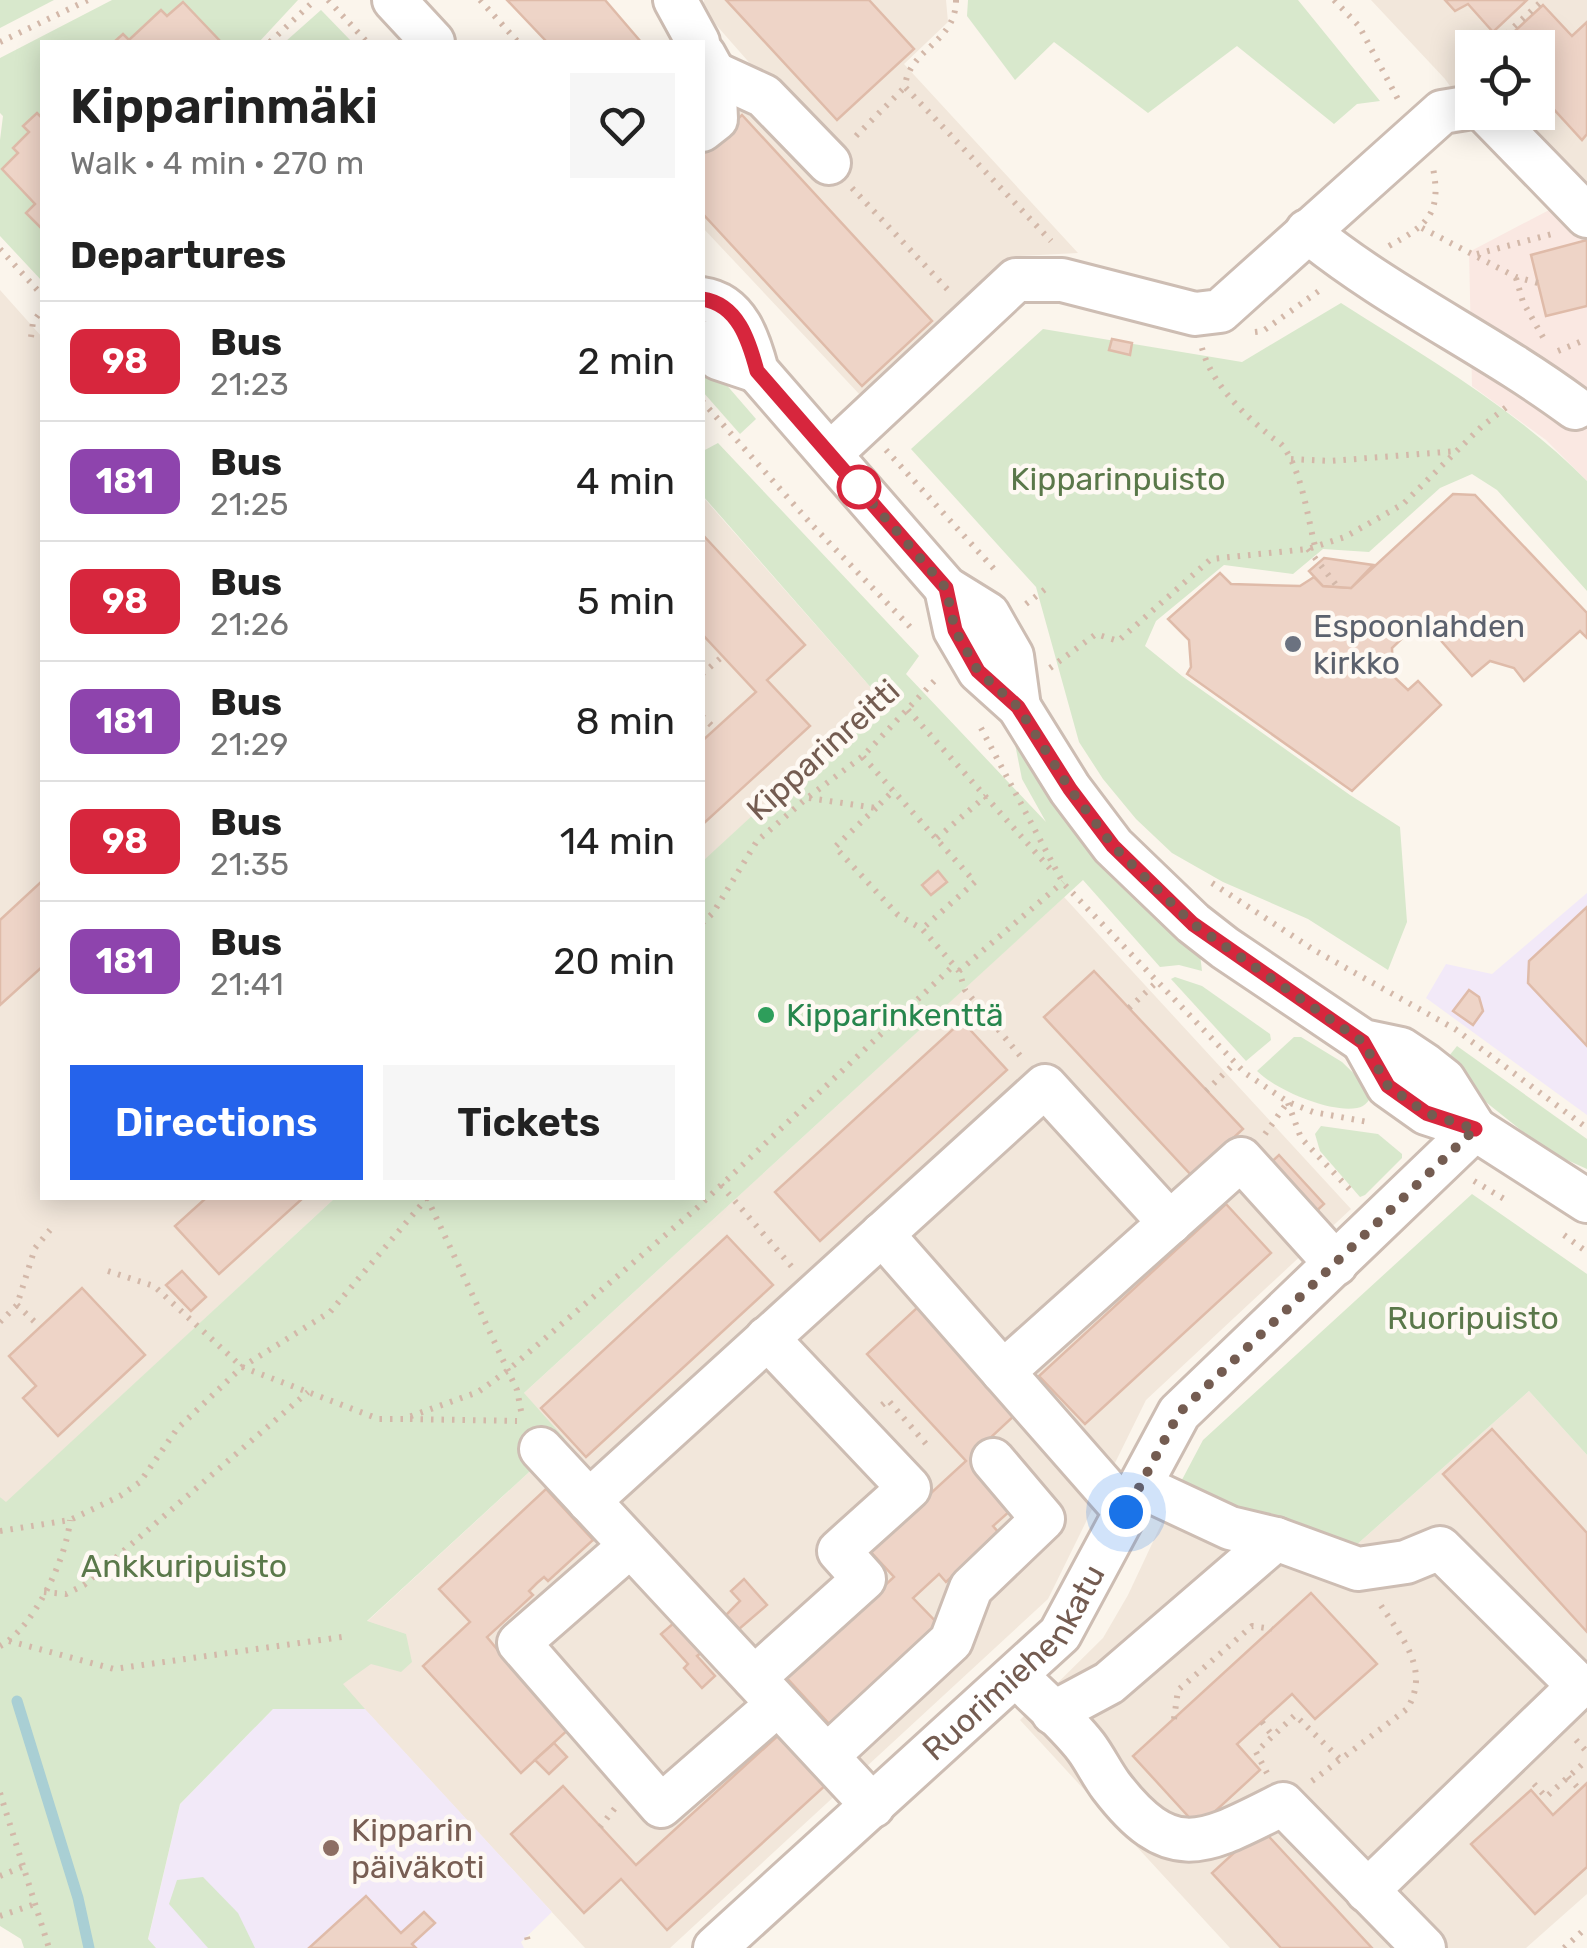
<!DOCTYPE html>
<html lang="en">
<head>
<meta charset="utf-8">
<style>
  body { margin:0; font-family:Rubik,sans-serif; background:#f6f6f6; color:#222; height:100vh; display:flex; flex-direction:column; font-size:38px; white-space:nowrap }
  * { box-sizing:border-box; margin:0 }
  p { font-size:32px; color:#767676 }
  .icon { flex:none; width:55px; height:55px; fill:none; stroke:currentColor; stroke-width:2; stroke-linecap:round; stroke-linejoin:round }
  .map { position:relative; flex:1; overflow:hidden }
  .side { position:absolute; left:40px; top:40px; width:665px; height:1160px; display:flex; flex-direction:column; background:#fff; border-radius:0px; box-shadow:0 5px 25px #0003 }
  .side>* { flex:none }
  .badge { padding:0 20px; border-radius:15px; font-size:35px; line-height:65px }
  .fabs { position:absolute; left:1455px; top:30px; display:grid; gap:20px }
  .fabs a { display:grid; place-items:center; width:100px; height:100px; border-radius:0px; background:#fff; box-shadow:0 5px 25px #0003; font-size:50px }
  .you { position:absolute; width:50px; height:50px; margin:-25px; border:8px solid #fff; border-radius:50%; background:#1a73e8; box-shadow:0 0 0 15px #1a73e833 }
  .map>.badge { position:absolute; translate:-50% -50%; box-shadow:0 0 0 5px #fff }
  h2 { padding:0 30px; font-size:38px; line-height:90px }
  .round { display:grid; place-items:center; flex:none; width:105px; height:105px; border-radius:0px; background:#f6f6f6 }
  .summary { display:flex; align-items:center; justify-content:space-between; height:170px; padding:0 30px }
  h1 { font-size:48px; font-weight:600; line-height:75px }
  .button { display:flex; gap:20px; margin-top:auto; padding:20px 30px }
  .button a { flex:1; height:115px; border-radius:0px; background:#2563eb; color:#fff; font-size:40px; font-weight:600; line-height:115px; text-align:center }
  .button a+a { background:#f6f6f6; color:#222 }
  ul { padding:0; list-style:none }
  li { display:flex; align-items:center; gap:30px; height:120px; padding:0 30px; border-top:2px solid #e0e0e0 }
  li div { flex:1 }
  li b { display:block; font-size:38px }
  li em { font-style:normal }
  li .badge { min-width:110px; font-weight:700; text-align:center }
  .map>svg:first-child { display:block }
</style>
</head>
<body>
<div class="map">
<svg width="1587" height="1948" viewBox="0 0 1587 1948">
  <rect width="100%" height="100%" fill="#fbf5ec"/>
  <g fill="#f2e7db" fill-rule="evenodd">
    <path d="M704,0h242l2,22 -44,42 174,189 -58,3 -159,140 -158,-168v-95l58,-57 -58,-66z"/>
    <path d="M1371,0h216v200l-89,-46 -53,-75zM1472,48h66v64h-66z"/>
    <path d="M0,290l42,47v861h293l-329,305 -6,-6z"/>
    <path d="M702,496l178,202 -177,164h-1z"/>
    <path d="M1064,897l287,312 -205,191 -98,199 -378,349h-85l-263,-285 243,-224 -42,-45z"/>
    <path d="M1529,1391l58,64v439l-61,54h-296l-210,-228 83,-82 25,-43 38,-81 187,34z"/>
  </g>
  <path fill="#fae8e2" d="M1587,200v281l-41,-41 -74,-54 -3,-134 82,-43z"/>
  <g fill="#f2e9f8">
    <path d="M1587,893v222l-161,-117 20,-34 46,10z"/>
    <path d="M273,1709h92l187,203 -31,30 3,6h-368l-8,-8 32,-136z"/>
  </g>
  <g fill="#d8e8cc">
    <path d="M0,0h54l-54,28z"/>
    <path d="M112,0h186l-39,42h-38l-38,-40 -16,14 -6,-6 -32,30 -6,-6 -9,8h-72v76l-5,-5 -13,12 5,7 -16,16 5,5 -16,16 33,35 -8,9 15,16v52l-42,-45v-96l3,-24 -3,-3v-55z"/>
    <path d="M968,0h330l82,101 -23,3 -23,20 -97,-78 -89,67 -94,-71 -39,38 -48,-64z"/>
    <path d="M321,10l31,32h-67z"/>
    <path d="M1341,303c86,55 174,105 246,178v110l-90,-101 -25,-16 -32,14 -71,64 -46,-3 -30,25 -69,-9 -68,56 -11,25 37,30 168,119 50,32 7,95 -19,48 -80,-51 -85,-37 -51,-29 -36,-34 -33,-40 -24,-37 -43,-155 -125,-138 132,-120 199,33z"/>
    <path d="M711,367l45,52 -16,15 -37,-42 -1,-18z"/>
    <path d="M718,443l201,213 -13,18 140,148 -24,-43 -7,-35 65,97 36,41 84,72 2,17 -23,-6 -19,2 -77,-87 -559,513 41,46 -198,182 39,13 6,28 -11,10 -30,-8 -28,20 22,25h-92l-93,95 -32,135 8,9h-132l-3,-9 -21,-13v-429l6,5 329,-304h367l1,-337 177,-163 -177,-202v-45z"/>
    <path d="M1175,977l27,9 68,48 1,6 -25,21 -75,-82z"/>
    <path d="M1294,1037h7l41,25 31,30c-3,7 -7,15 -16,16 -27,5 -81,-18 -100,-37z"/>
    <path d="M1457,1046l130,93v30l-40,-18 -106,-85z"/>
    <path d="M1321,1126l57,8 24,20v4l-37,37 -5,2 -40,-46 -5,-17z"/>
    <path d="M1472,1194l115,80v181l-58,-64 -176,157 -178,-55 28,-53z"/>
    <path d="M203,1877l35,36 17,35h-47l-39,-44 8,-24z"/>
  </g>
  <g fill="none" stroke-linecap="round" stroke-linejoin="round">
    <path stroke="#a9cfd4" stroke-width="11" d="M17,1701l61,197 11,50"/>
  </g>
  <g fill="#eed4c7" stroke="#dfbba9" stroke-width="2.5">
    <path d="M507,0h98l36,42h-94z"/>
    <path d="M726,0h143l45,49 -77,71z"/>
    <path d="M1445,0h82l-34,32 -25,-28 -13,7z"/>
    <path d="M183,2l38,40h-107l9,-8 6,6 32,-30 6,6z"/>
    <path d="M1543,5l29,31 15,-14v112l-5,6 -44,-48v-44h-28l-6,-7z"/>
    <path d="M37,113l5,5v111l-16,-16 9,-9 -33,-35 16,-16 -5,-5 16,-16 -6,-6z"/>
    <path d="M742,115l190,206 -70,65 -160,-173v-62z"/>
    <path d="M1587,240v66l-41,10 -15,-61z"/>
    <path d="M1112,339l20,4 -2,12 -21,-5z"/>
    <path d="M1453,494l22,1 112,118v25l-7,-7 -56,50 -10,-13 -24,-7 -18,15 -50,-57 -30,29 1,28 15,14 10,-9 23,24 -89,86 -165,-117 4,-7 -2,-27 -21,-21 52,-46 11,11 69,2 14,-9 9,9 28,2z"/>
    <path d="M702,534l103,111 -38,35 43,46 -108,99v-84l54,-49 -54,-58z"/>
    <path d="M1324,558l49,7 -22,23 -28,-2 -14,-15z"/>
    <path d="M938,871l9,11 -16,13 -9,-10z"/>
    <path d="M42,881v86l-42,38v-85z"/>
    <path d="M1587,907v139l-59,-63 1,-22z"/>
    <path d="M1094,971l149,158 -51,47 -148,-159z"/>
    <path d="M1469,990l10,7 4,14 -10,14 -20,-14z"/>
    <path d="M962,1021l45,49 -187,171 -45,-49z"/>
    <path d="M1279,1155l45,49 -15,14 -45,-49z"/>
    <path d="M206,1198h97l-84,76 -44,-48z"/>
    <path d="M1226,1204l45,49 -186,171 -46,-48z"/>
    <path d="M727,1236l46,49 -187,172 -45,-49z"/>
    <path d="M182,1271l24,26 -15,14 -25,-26z"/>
    <path d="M82,1288l63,67 -87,81 -35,-38 13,-12 -27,-30z"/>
    <path d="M918,1307l98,107 -42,39 46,49 -27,24 6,7 -53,49 -7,-8 -26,24 29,30 -109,100 -47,-51 108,-100 -25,-27 97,-89 -99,-107z"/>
    <path d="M1492,1429l95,104v99l-144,-158z"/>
    <path d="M565,1488l39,42 -11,10 -39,-42z"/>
    <path d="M546,1489l47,51 -45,41 -4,-4 -7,6 -8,8 4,4 -46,42 38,46 2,-3 44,47 -50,46 -98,-107 47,-44 -31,-33z"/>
    <path d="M744,1579l23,26 -28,24 -13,-14 14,-14 -9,-10z"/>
    <path d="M1311,1593l66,71 -62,55 -23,-25 -55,50 23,26 -62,57 -65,-71z"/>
    <path d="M675,1622l27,30 -5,4 18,20 -13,12 -18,-20 4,-4 -27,-30z"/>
    <path d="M782,1732l46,51 -161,147 -46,-51 -37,34 -73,-79 52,-48 73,79z"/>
    <path d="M554,1743l13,14 -18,17 -14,-14z"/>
    <path d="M1587,1783v84l-52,47 -64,-70 60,-54 22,25z"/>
    <path d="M1261,1828l111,120h-91l-69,-75z"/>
    <path d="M366,1896l35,37 23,-21 11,11 -23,21 4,4h-107z"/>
  </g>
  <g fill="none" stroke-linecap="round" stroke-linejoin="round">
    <defs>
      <g id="minor">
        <path d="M394,0l39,42"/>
        <path d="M675,0l23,42"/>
        <path d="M714,73l50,23 65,67"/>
        <path d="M1486,112l101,104"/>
        <path d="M702,130l14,-11 -2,-46 -10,-18"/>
        <path d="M1307,231c83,68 182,113 268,177"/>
        <path d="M702,299c36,5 47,42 55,72l189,217 42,26 24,42 7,51"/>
        <path d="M702,342l16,16 39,13"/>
        <path d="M830,454l186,-174h46l133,34 25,-3 222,-199 30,-5"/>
        <path d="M946,588l9,42 24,41 40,36 51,82 43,57 80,77 32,25 138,93 38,8 24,16 19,15 31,49"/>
        <path d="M1363,1041l25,45 38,27 49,16 112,72"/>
        <path d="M882,1234l244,278"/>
        <path d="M1003,1372l238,-213 95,105"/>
        <path d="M541,1449l332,357"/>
        <path d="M1140,1486l90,42 46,11 82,30 48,-7 34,-14 139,138 -212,205"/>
        <path d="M589,1501l456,-415 125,137"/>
        <path d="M630,1546l-111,97 142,163 117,-102"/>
        <path d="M1016,1675c23,24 50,46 70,72 9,12 16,27 25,39 61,80 94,57 172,18l141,144"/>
        <path d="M754,1678l110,-99 -25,-28 70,-63 -142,-150"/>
        <path d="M1053,1713l56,-30 167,-144"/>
        <path d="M827,1756l124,-115 20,-53 72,-69 -50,-59"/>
        <path id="s1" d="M715,1948l345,-314 119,-221 296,-284"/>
      </g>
    </defs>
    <use href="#minor" stroke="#cdbdb3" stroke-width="48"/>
    <g stroke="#d3b8a9" stroke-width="6" stroke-dasharray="2.5 8" stroke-linecap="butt">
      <path d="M328,0l39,42"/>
      <path d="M480,0l38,42"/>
      <path d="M956,0c0,43 -48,49 -51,87l146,154"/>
      <path d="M1334,0l25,26 41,77"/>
      <path d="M0,42l88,-42"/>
      <path d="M270,42l45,-42"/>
      <path d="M1491,48l52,-48"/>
      <path d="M856,136l49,-49"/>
      <path d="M852,188l98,104"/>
      <path d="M1422,228l94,49 22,6"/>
      <path d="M1389,246c38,-21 53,-32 44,-78"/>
      <path d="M0,249l42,46"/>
      <path d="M1477,254l75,-20"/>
      <path d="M1516,278l7,24 21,37"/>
      <path d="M1255,332l8,-1 60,-43"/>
      <path d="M31,337l2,-15 9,-12"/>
      <path d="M1202,348c9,34 39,64 66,86 6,6 13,8 17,15 18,28 22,66 30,97"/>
      <path d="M1558,351l29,-12"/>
      <path d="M702,401l111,125 102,106"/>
      <path d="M886,450l109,120"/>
      <path d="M1291,459l39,2 128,-10"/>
      <path d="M1308,549l29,37"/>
      <path d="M1026,604l22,-17"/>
      <path d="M1050,668l46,-34 22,7 93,-82 97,-10 37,-12 58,-33 78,-77 28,-22"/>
      <path d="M702,674l21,-18"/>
      <path d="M908,710l146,163"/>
      <path d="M702,716l13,13"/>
      <path d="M981,728l82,155 182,190 43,29 25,10 55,10"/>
      <path d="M863,757l112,125 -53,47"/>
      <path d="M809,798l67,10 19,-19"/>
      <path d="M876,808l-41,39 63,68 24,14 37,42 6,19 57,68"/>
      <path d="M937,838l49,-42"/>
      <path d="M1212,883l102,67 141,79 132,99"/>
      <path d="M702,923l11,-10 44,-72 50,-43 56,-42 75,-79"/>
      <path d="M959,971l104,-89"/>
      <path d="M1129,1008l30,-28"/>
      <path d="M1206,1091l30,-29"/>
      <path d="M1288,1103l13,35 52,55"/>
      <path d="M1265,1134l22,-31"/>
      <path d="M1474,1181l32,19"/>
      <path d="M721,1185l71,82"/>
      <path d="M427,1198l90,192 5,26"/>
      <path d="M1564,1235l23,17"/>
      <path d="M108,1271l46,15 88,81 137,52h24l75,-27 29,-21 191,-164 255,-241"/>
      <path d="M17,1305l23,22"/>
      <path d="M0,1322l17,-17 18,-57 15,-18"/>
      <path d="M882,1405l6,-5 39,45"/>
      <path d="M410,1419l107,2"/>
      <path d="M0,1531l70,-11 50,-24 20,-14 37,-53 65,-62 88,-55 97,-114"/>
      <path d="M44,1592l22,2 18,-9 224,-193"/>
      <path d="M9,1641l105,28 228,-32"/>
      <path d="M0,1646c34,-18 67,-89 70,-126"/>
      <path d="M1174,1719l4,-29 74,-64 20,3"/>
      <path d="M1262,1722l10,13"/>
      <path d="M1576,1740l11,12"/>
      <path d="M1267,1773l-11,-21 39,-37 45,44"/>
      <path d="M1568,1777l12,13"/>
      <path d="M1312,1781l95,-72c24,-39 -5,-71 -27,-105"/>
      <path d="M1534,1784l12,13 41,-37"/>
      <path d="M0,1793l49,155"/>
      <path d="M600,1827l15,-19"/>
      <path d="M0,1876l22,-9"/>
      <path d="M0,1916l35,-12"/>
      <path d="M527,1937l2,8"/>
      <path d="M1564,1948l23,-21"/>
    </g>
    <use href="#minor" stroke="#fff" stroke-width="42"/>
  </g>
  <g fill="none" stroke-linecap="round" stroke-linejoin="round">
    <defs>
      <path id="line" d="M702,299c36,5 47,42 55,72l189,217 9,42 23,41 40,36 52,82 43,57 80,78 170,118 25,44 38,27 49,16"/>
    </defs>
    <use href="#line" stroke="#fff" stroke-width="22"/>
    <use href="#line" stroke="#d7263d" stroke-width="15"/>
    <path stroke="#745c51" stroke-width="10" stroke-dasharray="0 18" d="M859,487l-5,-5 92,106 9,42 23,41 40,36 52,82 43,57 80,78 170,118 25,44 38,27 49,16 -296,284 -53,99"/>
  </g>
  <circle fill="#fff" stroke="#d7263d" stroke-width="5" cx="859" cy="487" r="20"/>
  <circle fill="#6b7280" stroke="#fef9f3" stroke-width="4" cx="1293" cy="644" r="10"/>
  <circle fill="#2e9e5b" stroke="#fef9f3" stroke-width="4" cx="766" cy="1015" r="10"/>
  <circle fill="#8d6e63" stroke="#fef9f3" stroke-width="4" cx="331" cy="1848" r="10"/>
  <g text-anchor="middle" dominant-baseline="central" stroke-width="9" stroke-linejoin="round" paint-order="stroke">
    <g font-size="32" fill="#5a784a" stroke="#fef9f3">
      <text x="1118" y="479">Kipparinpuisto</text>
      <text x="1473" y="1318">Ruoripuisto</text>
      <text x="184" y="1566">Ankkuripuisto</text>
    </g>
    <g font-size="32" fill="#5b616d" stroke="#fef9f3" text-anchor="start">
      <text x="1313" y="626">Espoonlahden<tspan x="1313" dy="37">kirkko</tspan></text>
    </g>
    <g font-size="32" fill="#745c51" stroke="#fef9f3">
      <text transform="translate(823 750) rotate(-42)">Kipparinreitti</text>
      <text stroke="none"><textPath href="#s1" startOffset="415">Ruorimiehenkatu</textPath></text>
    </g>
    <g font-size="32" fill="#27864d" stroke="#fef9f3" text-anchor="start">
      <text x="786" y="1015">Kipparinkenttä</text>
    </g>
    <g font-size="32" fill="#785e54" stroke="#fef9f3" text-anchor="start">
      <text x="351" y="1830">Kipparin<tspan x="351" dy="37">päiväkoti</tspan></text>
    </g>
  </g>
</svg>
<div class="fabs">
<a><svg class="icon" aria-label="locate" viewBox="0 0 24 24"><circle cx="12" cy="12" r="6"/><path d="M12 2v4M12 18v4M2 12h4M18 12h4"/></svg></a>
</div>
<div class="you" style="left:1126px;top:1512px"></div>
<section class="side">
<div class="summary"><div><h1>Kipparinmäki</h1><p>Walk · 4 min · 270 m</p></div><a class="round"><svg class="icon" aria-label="heart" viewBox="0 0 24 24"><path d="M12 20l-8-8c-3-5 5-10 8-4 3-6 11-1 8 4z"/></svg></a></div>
<h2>Departures</h2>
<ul>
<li><span class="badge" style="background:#d7263d;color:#fff">98</span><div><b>Bus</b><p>21:23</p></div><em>2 min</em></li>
<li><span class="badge" style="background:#8e44ad;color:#fff">181</span><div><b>Bus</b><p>21:25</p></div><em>4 min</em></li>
<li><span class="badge" style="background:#d7263d;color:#fff">98</span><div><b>Bus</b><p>21:26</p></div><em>5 min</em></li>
<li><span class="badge" style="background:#8e44ad;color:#fff">181</span><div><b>Bus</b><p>21:29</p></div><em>8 min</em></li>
<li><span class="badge" style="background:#d7263d;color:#fff">98</span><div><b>Bus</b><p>21:35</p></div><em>14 min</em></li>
<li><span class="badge" style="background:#8e44ad;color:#fff">181</span><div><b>Bus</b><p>21:41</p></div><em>20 min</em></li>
</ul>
<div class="button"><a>Directions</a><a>Tickets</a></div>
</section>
</div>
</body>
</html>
